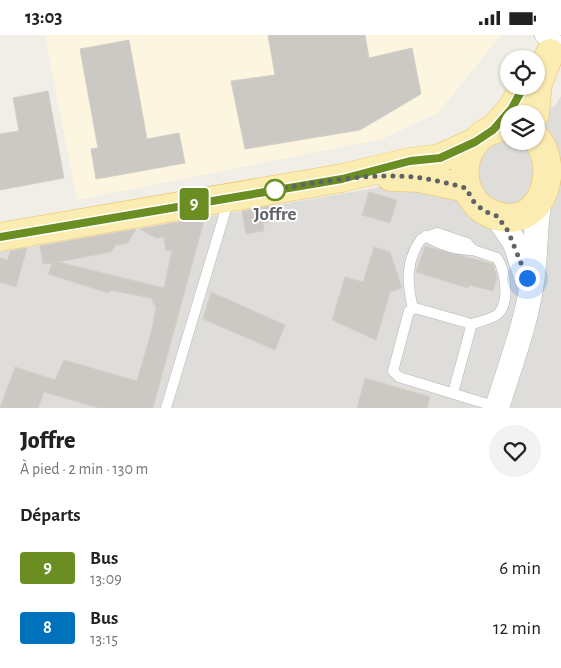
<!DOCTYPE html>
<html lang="fr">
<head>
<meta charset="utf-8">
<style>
  body { margin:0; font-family:"Alegreya Sans",sans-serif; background:#f2f2f2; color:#222; height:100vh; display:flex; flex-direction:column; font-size:19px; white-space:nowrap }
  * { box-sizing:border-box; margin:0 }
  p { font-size:16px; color:#767676 }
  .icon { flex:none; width:28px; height:28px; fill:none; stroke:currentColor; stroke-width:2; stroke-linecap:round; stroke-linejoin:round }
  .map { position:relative; height:373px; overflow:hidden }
  .sheet { display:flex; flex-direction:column; background:#fff; flex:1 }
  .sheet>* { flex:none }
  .badge { padding:0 10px; border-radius:4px; font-size:18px; line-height:32px }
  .buttons { position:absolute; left:500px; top:15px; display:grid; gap:10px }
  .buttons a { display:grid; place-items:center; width:45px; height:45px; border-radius:50%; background:#fff; box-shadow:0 1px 4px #0004; font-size:25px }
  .you { position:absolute; width:25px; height:25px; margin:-12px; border:4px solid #fff; border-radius:50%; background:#1a73e8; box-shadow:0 0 0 8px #1a73e833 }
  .map>.badge { position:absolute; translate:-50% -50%; box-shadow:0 0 0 2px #fff }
  h2 { padding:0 20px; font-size:19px; line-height:45px }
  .round { display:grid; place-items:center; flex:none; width:52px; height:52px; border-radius:26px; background:#f2f2f2 }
  .headline { display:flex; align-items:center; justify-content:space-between; height:85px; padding:0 20px }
  h1 { font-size:24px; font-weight:800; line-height:38px }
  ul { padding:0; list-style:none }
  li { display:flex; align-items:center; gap:15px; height:60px; padding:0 20px }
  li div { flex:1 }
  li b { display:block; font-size:19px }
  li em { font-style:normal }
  li .badge { min-width:55px; font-weight:700; text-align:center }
  .status { display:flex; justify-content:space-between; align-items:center; height:35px; padding:0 25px; background:#fff; direction:ltr }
  .status svg { height:14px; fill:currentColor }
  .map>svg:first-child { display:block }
</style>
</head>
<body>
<div class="status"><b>13:03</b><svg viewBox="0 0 49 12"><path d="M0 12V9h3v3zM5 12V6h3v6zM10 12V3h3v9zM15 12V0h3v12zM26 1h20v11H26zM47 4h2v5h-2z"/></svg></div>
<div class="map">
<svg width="561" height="373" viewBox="0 0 561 373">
  <rect width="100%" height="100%" fill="#f0eee7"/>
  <path fill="#fcf5e0" d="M45,0h456l-63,78 -56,26 -305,61z"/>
  <path fill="#dfddd9" d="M561,61v312h-561v-156l376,-64 133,-61v14h27v-27l19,-8z"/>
  <g fill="#ccc9c4" stroke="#d4cfc6">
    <path d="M268,0h97l4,23 43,-10 9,46 -61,36 -115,19 -14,-68 44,-6z"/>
    <path d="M129,5l18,99 32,-6 6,30 -89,16 -5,-30 7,-1 -18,-99z"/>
    <path d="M48,56l16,87 -64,12v-56l19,-3 -6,-33z"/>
    <path d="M369,157l28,8 -7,23 -28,-8z"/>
    <path d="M276,170l1,16 -14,2 1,8 -18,3 -4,-23z"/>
    <path d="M205,182l-52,191h-54l-55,-16 -6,16h-38l15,-41 40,13 9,-20 73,21 14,-48 5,-25 -5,-10 -41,-8 -2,3 -60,-19 4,-11 -9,1 -3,-18 96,-17 -8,14 -12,2 -5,7 -53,10 106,26 8,-38 -6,1 -2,-14 -8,1 -16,-9z"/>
    <path d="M425,211l68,18 4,14 -4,13 -24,-6 -1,3 -52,-16z"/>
    <path d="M374,212l16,5 12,36 -12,4 -14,48 -44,-20 13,-43 18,5z"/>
    <path d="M27,213l-11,39 -16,-5v-24l8,2 2,-9z"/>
    <path d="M211,257l74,33 -10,25 -72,-31z"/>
    <path d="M365,343l65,19 -3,11h-70z"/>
  </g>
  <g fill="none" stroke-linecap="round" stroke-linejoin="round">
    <defs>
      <g id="service">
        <path d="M426,201c14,9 31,14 47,14"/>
        <path d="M413,274c-6,-26 -8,-47 8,-70l16,-6 30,10 6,7 24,8c9,13 14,49 -2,58 -7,4 -17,6 -26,9"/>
        <path d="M453,358l18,-66 -3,-4 -53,-15 -6,3 -16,60 6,6 98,30"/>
        <path d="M166,373l63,-209"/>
      </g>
      <path id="minor" d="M544,0l12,9"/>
      <g id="tertiary">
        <path d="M497,181l18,27 12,37"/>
        <path d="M497,373c13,-43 31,-88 36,-133 3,-23 2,-46 6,-69"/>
      </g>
      <g id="primary">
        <path d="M535,79l3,-30 12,-31"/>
        <path d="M509,92c-52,-1 -61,75 -12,89 46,13 64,-49 39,-78"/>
        <path d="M493,95l19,-22 12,-22"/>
        <path d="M391,142l28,1 47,10"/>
        <path d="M0,202l342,-59 68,-16 30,-4 35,-16"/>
      </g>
    </defs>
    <use href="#service" stroke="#b4b7bb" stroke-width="11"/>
    <use href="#minor" stroke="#b4b7bb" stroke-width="20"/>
    <use href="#tertiary" stroke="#b4b7bb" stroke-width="25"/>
    <use href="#primary" stroke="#ebc166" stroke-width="29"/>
    <use href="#service" stroke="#fff" stroke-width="10"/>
    <use href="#minor" stroke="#fff" stroke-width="19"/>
    <use href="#tertiary" stroke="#fff" stroke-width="24"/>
    <use href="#primary" stroke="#fbecb1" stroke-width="28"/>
  </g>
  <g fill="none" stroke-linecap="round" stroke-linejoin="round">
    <defs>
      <path id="line" d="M0,202l342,-58 68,-18 30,-3 35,-16 18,-12 19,-22 12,-22"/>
    </defs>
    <use href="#line" stroke="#fff" stroke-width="11"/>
    <use href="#line" stroke="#6b8e23" stroke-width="8"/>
    <path stroke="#5f6267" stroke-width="5" stroke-dasharray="0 9" d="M275,155l-8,1c48,-8 105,-20 154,-13 15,2 30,6 45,10l7,13 11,10 13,5 11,15 19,47"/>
  </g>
  <circle fill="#fff" stroke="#6b8e23" stroke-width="2.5" cx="275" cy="155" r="10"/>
  <g text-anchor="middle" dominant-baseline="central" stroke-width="4" stroke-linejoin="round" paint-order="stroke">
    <g font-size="19" font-weight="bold" fill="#5f6267" stroke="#fff">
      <text x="275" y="179">Joffre</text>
    </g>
  </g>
</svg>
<div class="buttons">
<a><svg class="icon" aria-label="locate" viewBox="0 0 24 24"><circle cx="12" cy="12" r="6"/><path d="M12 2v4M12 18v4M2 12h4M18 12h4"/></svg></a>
<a><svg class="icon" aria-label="layers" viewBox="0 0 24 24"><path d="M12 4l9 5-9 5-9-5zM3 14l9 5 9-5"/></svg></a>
</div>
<div class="you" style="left:527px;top:243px"></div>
<b class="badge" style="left:194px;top:169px;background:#6b8e23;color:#fff">9</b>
</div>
<section class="sheet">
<div class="headline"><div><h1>Joffre</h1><p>À pied · 2 min · 130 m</p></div><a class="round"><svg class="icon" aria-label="heart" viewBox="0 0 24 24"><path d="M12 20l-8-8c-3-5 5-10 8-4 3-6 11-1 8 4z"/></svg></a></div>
<h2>Départs</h2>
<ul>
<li><span class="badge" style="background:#6b8e23;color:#fff">9</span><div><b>Bus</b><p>13:09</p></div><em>6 min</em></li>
<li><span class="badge" style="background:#0072bc;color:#fff">8</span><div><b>Bus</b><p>13:15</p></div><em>12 min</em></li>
</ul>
</section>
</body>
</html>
